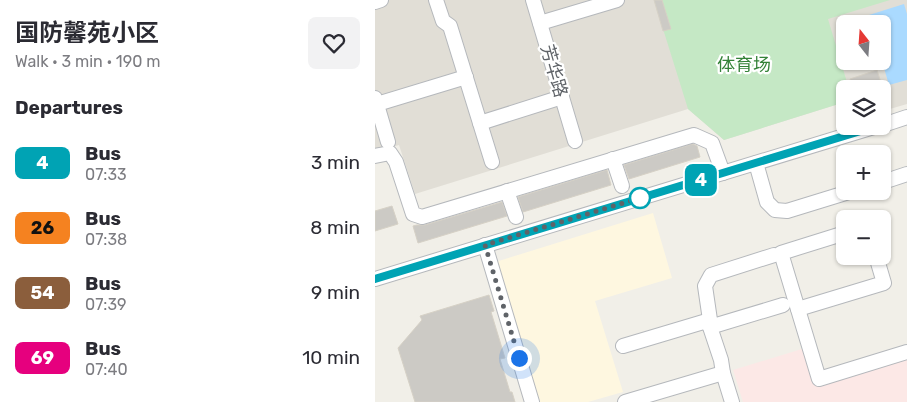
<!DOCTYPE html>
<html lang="en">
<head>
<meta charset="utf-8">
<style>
  body { margin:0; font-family:Rubik,"Noto Sans SC",sans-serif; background:#f2f2f3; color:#2b2b33; height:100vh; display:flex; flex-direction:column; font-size:19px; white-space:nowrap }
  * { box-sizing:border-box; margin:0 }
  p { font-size:16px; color:#7c7c81 }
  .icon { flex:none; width:28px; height:28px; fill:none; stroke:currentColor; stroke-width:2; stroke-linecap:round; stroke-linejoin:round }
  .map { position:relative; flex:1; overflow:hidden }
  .details { display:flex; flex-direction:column; background:#fff; width:375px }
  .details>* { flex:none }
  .badge { padding:0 10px; border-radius:8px; font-size:18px; line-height:32px }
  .needle { width:32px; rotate:343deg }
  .controls { position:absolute; left:461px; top:15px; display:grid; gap:10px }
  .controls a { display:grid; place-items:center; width:55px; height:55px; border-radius:8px; background:#fff; box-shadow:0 1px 4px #0004; font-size:25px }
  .you { position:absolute; width:25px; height:25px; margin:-12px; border:4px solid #fff; border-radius:50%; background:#1a73e8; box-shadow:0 0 0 8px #1a73e833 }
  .map>.badge { position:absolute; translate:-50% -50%; box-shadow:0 0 0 2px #fff }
  h2 { padding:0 15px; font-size:19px; line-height:45px }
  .round { display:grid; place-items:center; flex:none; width:52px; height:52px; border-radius:8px; background:#f2f2f3 }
  .summary { display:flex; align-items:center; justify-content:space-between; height:85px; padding:0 15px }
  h1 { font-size:24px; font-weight:700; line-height:38px }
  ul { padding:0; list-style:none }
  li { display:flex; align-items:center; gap:15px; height:65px; padding:0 15px }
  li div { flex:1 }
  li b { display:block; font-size:19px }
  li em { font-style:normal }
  li .badge { min-width:55px; font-weight:700; text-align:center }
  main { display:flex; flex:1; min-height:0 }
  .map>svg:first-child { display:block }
</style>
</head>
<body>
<main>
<section class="details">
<div class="summary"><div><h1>国防馨苑小区</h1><p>Walk · 3 min · 190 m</p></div><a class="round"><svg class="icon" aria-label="heart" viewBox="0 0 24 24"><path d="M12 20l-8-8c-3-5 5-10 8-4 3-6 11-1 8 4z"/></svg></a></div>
<h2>Departures</h2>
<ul>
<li><span class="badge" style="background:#00a3b4;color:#fff">4</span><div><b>Bus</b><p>07:33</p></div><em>3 min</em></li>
<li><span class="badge" style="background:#f58220;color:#111">26</span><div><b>Bus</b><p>07:38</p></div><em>8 min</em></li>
<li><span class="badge" style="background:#8b5e3c;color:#fff">54</span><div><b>Bus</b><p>07:39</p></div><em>9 min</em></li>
<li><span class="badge" style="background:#e6007e;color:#fff">69</span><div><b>Bus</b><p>07:40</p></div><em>10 min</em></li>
</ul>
</section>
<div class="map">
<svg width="532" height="402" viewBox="0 0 532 402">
  <rect width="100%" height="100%" fill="#f1efe8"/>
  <path fill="#fef7e0" d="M278,213l19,65 -77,23 28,91 -35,10h-56l-43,-138z"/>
  <path fill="#e1ded6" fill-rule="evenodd" d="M0,0h532v104l-24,7v-22h-38v13l-121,38 -36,-31 -273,85 -16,-49 -24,7zM470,24h38v37h-38z"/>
  <path fill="#fce8e6" d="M532,346v56h-164l-10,-32 72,-22 8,26z"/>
  <path fill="#c5e8c5" d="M279,0h236l-62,19 21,70h-4v13l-121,38 -36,-31z"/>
  <path fill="#aadaff" d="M529,4l3,10v66l-18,5 -7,-24 1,-37h-12l-2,-9z"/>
  <g fill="#cccac5" stroke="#d6d1c6">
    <path d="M279,0h8l9,29 -8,2z"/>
    <path d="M502,70l6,19h-30l-3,-10z"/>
    <path d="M318,144l4,2 3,11 -71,22 -5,-14z"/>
    <path d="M232,170l4,15 -88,27 -5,-15z"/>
    <path d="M127,202l5,14 -89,27 -5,-17 4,-1h8z"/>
    <path d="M17,206l6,18 -23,7v-20z"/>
    <path d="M114,295l5,16 -3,1 14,46 -5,1 10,33h2l3,10h-100l-17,-54 24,-28 -2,-4z"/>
  </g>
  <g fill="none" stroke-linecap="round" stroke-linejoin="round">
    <defs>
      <g id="minor">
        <path d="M61,0l7,21 7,5 42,136"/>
        <path d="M158,0l42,141"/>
        <path d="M0,2l6,-2"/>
        <path d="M165,23l77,-23"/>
        <path d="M0,98l13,44"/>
        <path d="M2,104l89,-27"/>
        <path d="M105,123l82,-26"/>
        <path d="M508,125l24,-8"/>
        <path d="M0,156l15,-3 6,9 17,52 9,3 272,-82 18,8 11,30"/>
        <path d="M238,159l9,27"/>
        <path d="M381,163l11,39 8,8 12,1 65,-20"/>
        <path d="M508,182l24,-8"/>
        <path d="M132,191l9,26"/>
        <path d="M470,233l-64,20 38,126 88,-27"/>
        <path d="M110,245l47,157"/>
        <path d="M0,279l502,-153"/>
        <path d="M423,309l86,-26 -8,-27"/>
        <path d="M335,320l-5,-34 6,-11 63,-20"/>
        <path d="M335,327l73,-22"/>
        <path d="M248,346l87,-26v7l11,33 2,13 -98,29"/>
        <path d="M348,373l9,29"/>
      </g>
    </defs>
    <use href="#minor" stroke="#b5b8bc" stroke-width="16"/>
    <use href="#minor" stroke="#fff" stroke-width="14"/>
  </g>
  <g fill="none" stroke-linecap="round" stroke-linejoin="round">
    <defs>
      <path id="line" d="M0,279l502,-153"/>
    </defs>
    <use href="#line" stroke="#fff" stroke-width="11"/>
    <use href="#line" stroke="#00a3b4" stroke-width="8"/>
    <path stroke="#5f6368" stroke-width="5" stroke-dasharray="0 9" d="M144,358l-34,-113 155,-47"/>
  </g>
  <circle fill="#fff" stroke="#00a3b4" stroke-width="2.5" cx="265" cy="198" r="10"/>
  <g text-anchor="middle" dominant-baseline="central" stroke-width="4.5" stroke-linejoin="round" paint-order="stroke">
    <g font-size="18" fill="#348238" stroke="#fff">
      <text x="369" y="65">体育场</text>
    </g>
    <g font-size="18" fill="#5f6368" stroke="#fff">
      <text transform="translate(179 71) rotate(74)">芳华路</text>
    </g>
  </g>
</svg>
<div class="controls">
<a><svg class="needle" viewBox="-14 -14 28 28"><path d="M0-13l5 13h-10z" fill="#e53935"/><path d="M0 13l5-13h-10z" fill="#7c7c81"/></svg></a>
<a><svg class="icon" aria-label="layers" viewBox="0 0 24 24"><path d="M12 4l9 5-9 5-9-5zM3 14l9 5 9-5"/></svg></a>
<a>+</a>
<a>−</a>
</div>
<div class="you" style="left:144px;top:358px"></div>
<b class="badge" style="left:326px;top:180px;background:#00a3b4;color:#fff">4</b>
</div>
</main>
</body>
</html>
